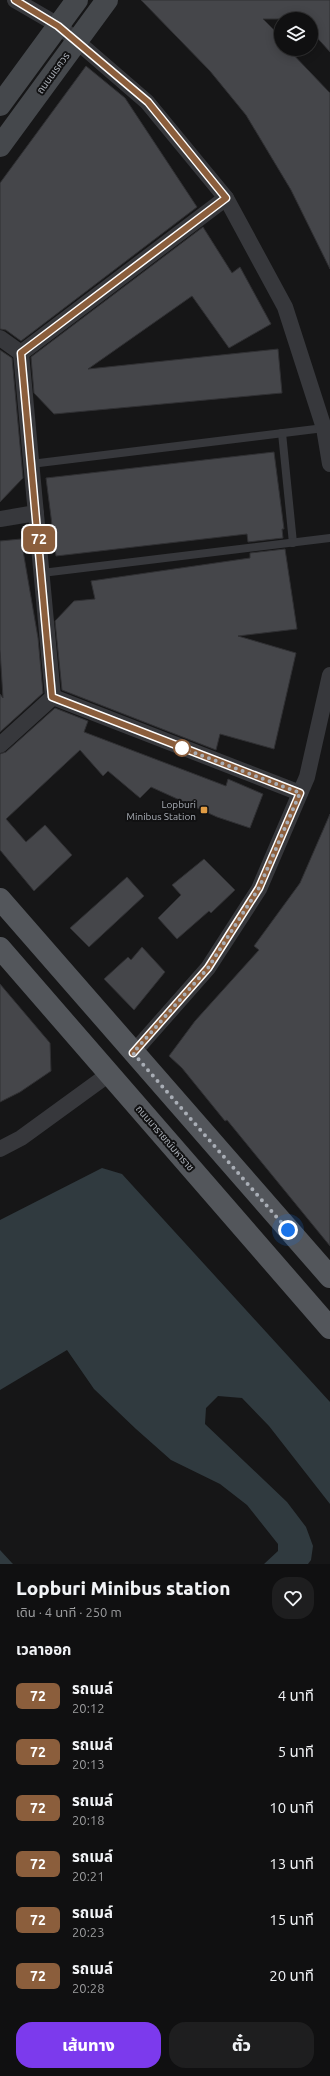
<!DOCTYPE html>
<html lang="th">
<head>
<meta charset="utf-8">
<style>
  body { margin:0; font-family:Ubuntu,"Noto Sans Thai",sans-serif; background:#1e1e1f; color:#f1f3f6; height:100vh; display:flex; flex-direction:column; font-size:15px; white-space:nowrap }
  * { box-sizing:border-box; margin:0 }
  p { font-size:13px; color:#9c9d9f }
  .icon { flex:none; width:22px; height:22px; fill:none; stroke:currentColor; stroke-width:2; stroke-linecap:round; stroke-linejoin:round }
  .map { position:relative; height:1564px; overflow:hidden }
  .panel { display:flex; flex-direction:column; background:#101011; flex:1 }
  .panel>* { flex:none }
  .badge { padding:0 8px; border-radius:6px; font-size:14px; line-height:26px }
  .buttons { position:absolute; left:274px; top:12px; display:grid; gap:8px }
  .buttons a { display:grid; place-items:center; width:44px; height:44px; border-radius:50%; background:#101011; box-shadow:0 2px 10px #0003,0 0 0 1px #303031; font-size:20px }
  .you { position:absolute; width:20px; height:20px; margin:-10px; border:3px solid #fff; border-radius:50%; background:#1a73e8; box-shadow:0 0 0 6px #1a73e833 }
  .map>.badge { position:absolute; translate:-50% -50%; box-shadow:0 0 0 2px #fff }
  h2 { padding:0 16px; font-size:15px; line-height:36px }
  .round { display:grid; place-items:center; flex:none; width:42px; height:42px; border-radius:16px; background:#1e1e1f }
  .headline { display:flex; align-items:center; justify-content:space-between; height:68px; padding:0 16px }
  h1 { font-size:19px; font-weight:800; line-height:30px }
  .cta { display:flex; gap:8px; margin-top:auto; padding:8px 16px }
  .cta a { flex:1; height:46px; border-radius:16px; background:#7c3aed; color:#fff; font-size:16px; font-weight:800; line-height:46px; text-align:center }
  .cta a+a { background:#1e1e1f; color:#f1f3f6 }
  ul { padding:0; list-style:none }
  li { display:flex; align-items:center; gap:12px; height:56px; padding:0 16px }
  li div { flex:1 }
  li b { display:block; font-size:15px }
  li em { font-style:normal }
  li .badge { min-width:44px; font-weight:700; text-align:center }
  .map>svg:first-child { display:block }
</style>
</head>
<body>
<div class="map">
<svg width="330" height="1564" viewBox="0 0 330 1564">
  <rect width="100%" height="100%" fill="#161617"/>
  <g fill="#303a3f">
    <path d="M102,1168l20,6 208,228v102l-61,-78 -27,-28 -24,-2 -12,12 -1,16 82,78 19,25 7,19 -2,14 -3,4h-44l14,-13v-7l-31,-39 -27,-21 -49,-24 -35,-31 -42,-40 -27,-39 -67,40v-170z"/>
    <path d="M0,1550l12,13 1,1h-13z"/>
  </g>
  <g fill="#45464a" stroke="#303033">
    <path d="M141,0h189v52l-19,-21v-12h-48l18,18 -2,2 2,2v8h7l42,44v176l-39,-79 -45,-75 -36,-44z"/>
    <path d="M86,66l39,32 72,109 -176,134 -15,-11 -6,-1v-146z"/>
    <path d="M203,227l29,46 8,-6 31,57 -42,24 -37,-52 -104,73 190,-20 4,44 -228,21 -20,-21 -3,-36z"/>
    <path d="M0,350l12,8 11,120 -23,24z"/>
    <path d="M274,452l10,77h-2l1,9 -35,4 -1,-8 -191,22 -10,-78z"/>
    <path d="M21,539l17,99 5,55 -43,39v-38l3,4 -3,-48v-109z"/>
    <path d="M285,549l12,80 -59,7 58,17 -22,96 -54,-15 -4,16 -154,-60 -7,-69 19,-20 21,-2 -4,-18 159,-23v-5z"/>
    <path d="M55,708l33,13 -4,11 142,54 2,-7 35,15 -13,34 -33,-11 -66,-30 -11,11 -32,-27 -5,5 -23,-26 -74,69 20,23 19,-17 27,30 -38,36 -34,-41v-96l6,-2z"/>
    <path d="M330,814v432l-103,-126 -2,1 -43,-53 -13,-12 26,-35 64,-71 -5,-4 46,-63z"/>
    <path d="M204,859l31,31 -24,23 -2,-2 -32,28 -19,-21 23,-23 -9,-10z"/>
    <path d="M127,877l17,19 -55,51 -19,-19z"/>
    <path d="M142,947l23,25 -31,38 -30,-31 24,-22 3,3z"/>
    <path d="M0,984l50,59 1,28 -31,21 -20,10z"/>
  </g>
  <g fill="none" stroke-linecap="round" stroke-linejoin="round">
    <g stroke="#37383c" stroke-width="8">
      <path d="M282,433l11,110"/>
      <path d="M31,464l293,-36"/>
      <path d="M42,573l288,-35"/>
    </g>
    <g stroke="#37383c" stroke-width="16">
      <path d="M15,0l43,25 89,77 79,96 59,109 39,121 6,36"/>
      <path d="M0,338l21,15 205,-155"/>
      <path d="M21,353l32,344"/>
      <path d="M0,519l36,-6"/>
      <path d="M0,745l53,-48 247,96"/>
      <path d="M133,1053l75,-85 51,-79 48,-112 23,-102"/>
      <path d="M0,1149l21,-11 88,-64"/>
    </g>
    <g stroke="#45484c" stroke-width="22">
      <path d="M0,105l77,-105"/>
      <path d="M0,146l107,-146"/>
    </g>
    <g stroke="#53565b" stroke-width="22">
      <path d="M0,899l330,378"/>
      <path d="M0,948l330,380"/>
    </g>
  </g>
  <g fill="none" stroke-linecap="round" stroke-linejoin="round">
    <defs>
      <path id="line" d="M15,0l43,26 90,76 78,96 -205,155 31,344 248,96 -41,95 -51,80 -75,85"/>
    </defs>
    <use href="#line" stroke="#fff" stroke-width="9"/>
    <use href="#line" stroke="#8b5e3c" stroke-width="6"/>
    <path stroke="#a9aeb6" stroke-width="4" stroke-dasharray="0 7.2" d="M182,748l118,45 -41,95 -51,80 -75,85 155,177"/>
  </g>
  <circle fill="#fff" stroke="#8b5e3c" stroke-width="2" cx="182" cy="748" r="8"/>
  <rect fill="#e19c44" stroke="#111112" stroke-width="1.5" x="200" y="806" width="8" height="8" rx="2"/>
  <g text-anchor="middle" dominant-baseline="central" stroke-width="4" stroke-linejoin="round" paint-order="stroke">
    <g font-size="10" fill="#a9aeb6" stroke="#111112">
      <text transform="translate(53 73) rotate(-54)">ถนนนเรศวร</text>
      <text transform="translate(165 1138) rotate(49)">ถนนนารายณ์มหาราช</text>
    </g>
    <g font-size="10" fill="#a9aeb6" stroke="#111112" text-anchor="end">
      <text x="196" y="804">Lopburi<tspan x="196" dy="12">Minibus Station</tspan></text>
    </g>
  </g>
</svg>
<div class="buttons">
<a><svg class="icon" aria-label="layers" viewBox="0 0 24 24"><path d="M12 4l9 5-9 5-9-5zM3 14l9 5 9-5"/></svg></a>
</div>
<div class="you" style="left:288px;top:1230px"></div>
<b class="badge" style="left:39px;top:539px;background:#8b5e3c;color:#fff">72</b>
</div>
<section class="panel">
<div class="headline"><div><h1>Lopburi Minibus station</h1><p>เดิน · 4 นาที · 250 m</p></div><a class="round"><svg class="icon" aria-label="heart" viewBox="0 0 24 24"><path d="M12 20l-8-8c-3-5 5-10 8-4 3-6 11-1 8 4z"/></svg></a></div>
<h2>เวลาออก</h2>
<ul>
<li><span class="badge" style="background:#8b5e3c;color:#fff">72</span><div><b>รถเมล์</b><p>20:12</p></div><em>4 นาที</em></li>
<li><span class="badge" style="background:#8b5e3c;color:#fff">72</span><div><b>รถเมล์</b><p>20:13</p></div><em>5 นาที</em></li>
<li><span class="badge" style="background:#8b5e3c;color:#fff">72</span><div><b>รถเมล์</b><p>20:18</p></div><em>10 นาที</em></li>
<li><span class="badge" style="background:#8b5e3c;color:#fff">72</span><div><b>รถเมล์</b><p>20:21</p></div><em>13 นาที</em></li>
<li><span class="badge" style="background:#8b5e3c;color:#fff">72</span><div><b>รถเมล์</b><p>20:23</p></div><em>15 นาที</em></li>
<li><span class="badge" style="background:#8b5e3c;color:#fff">72</span><div><b>รถเมล์</b><p>20:28</p></div><em>20 นาที</em></li>
</ul>
<div class="cta"><a>เส้นทาง</a><a>ตั๋ว</a></div>
</section>
</body>
</html>
